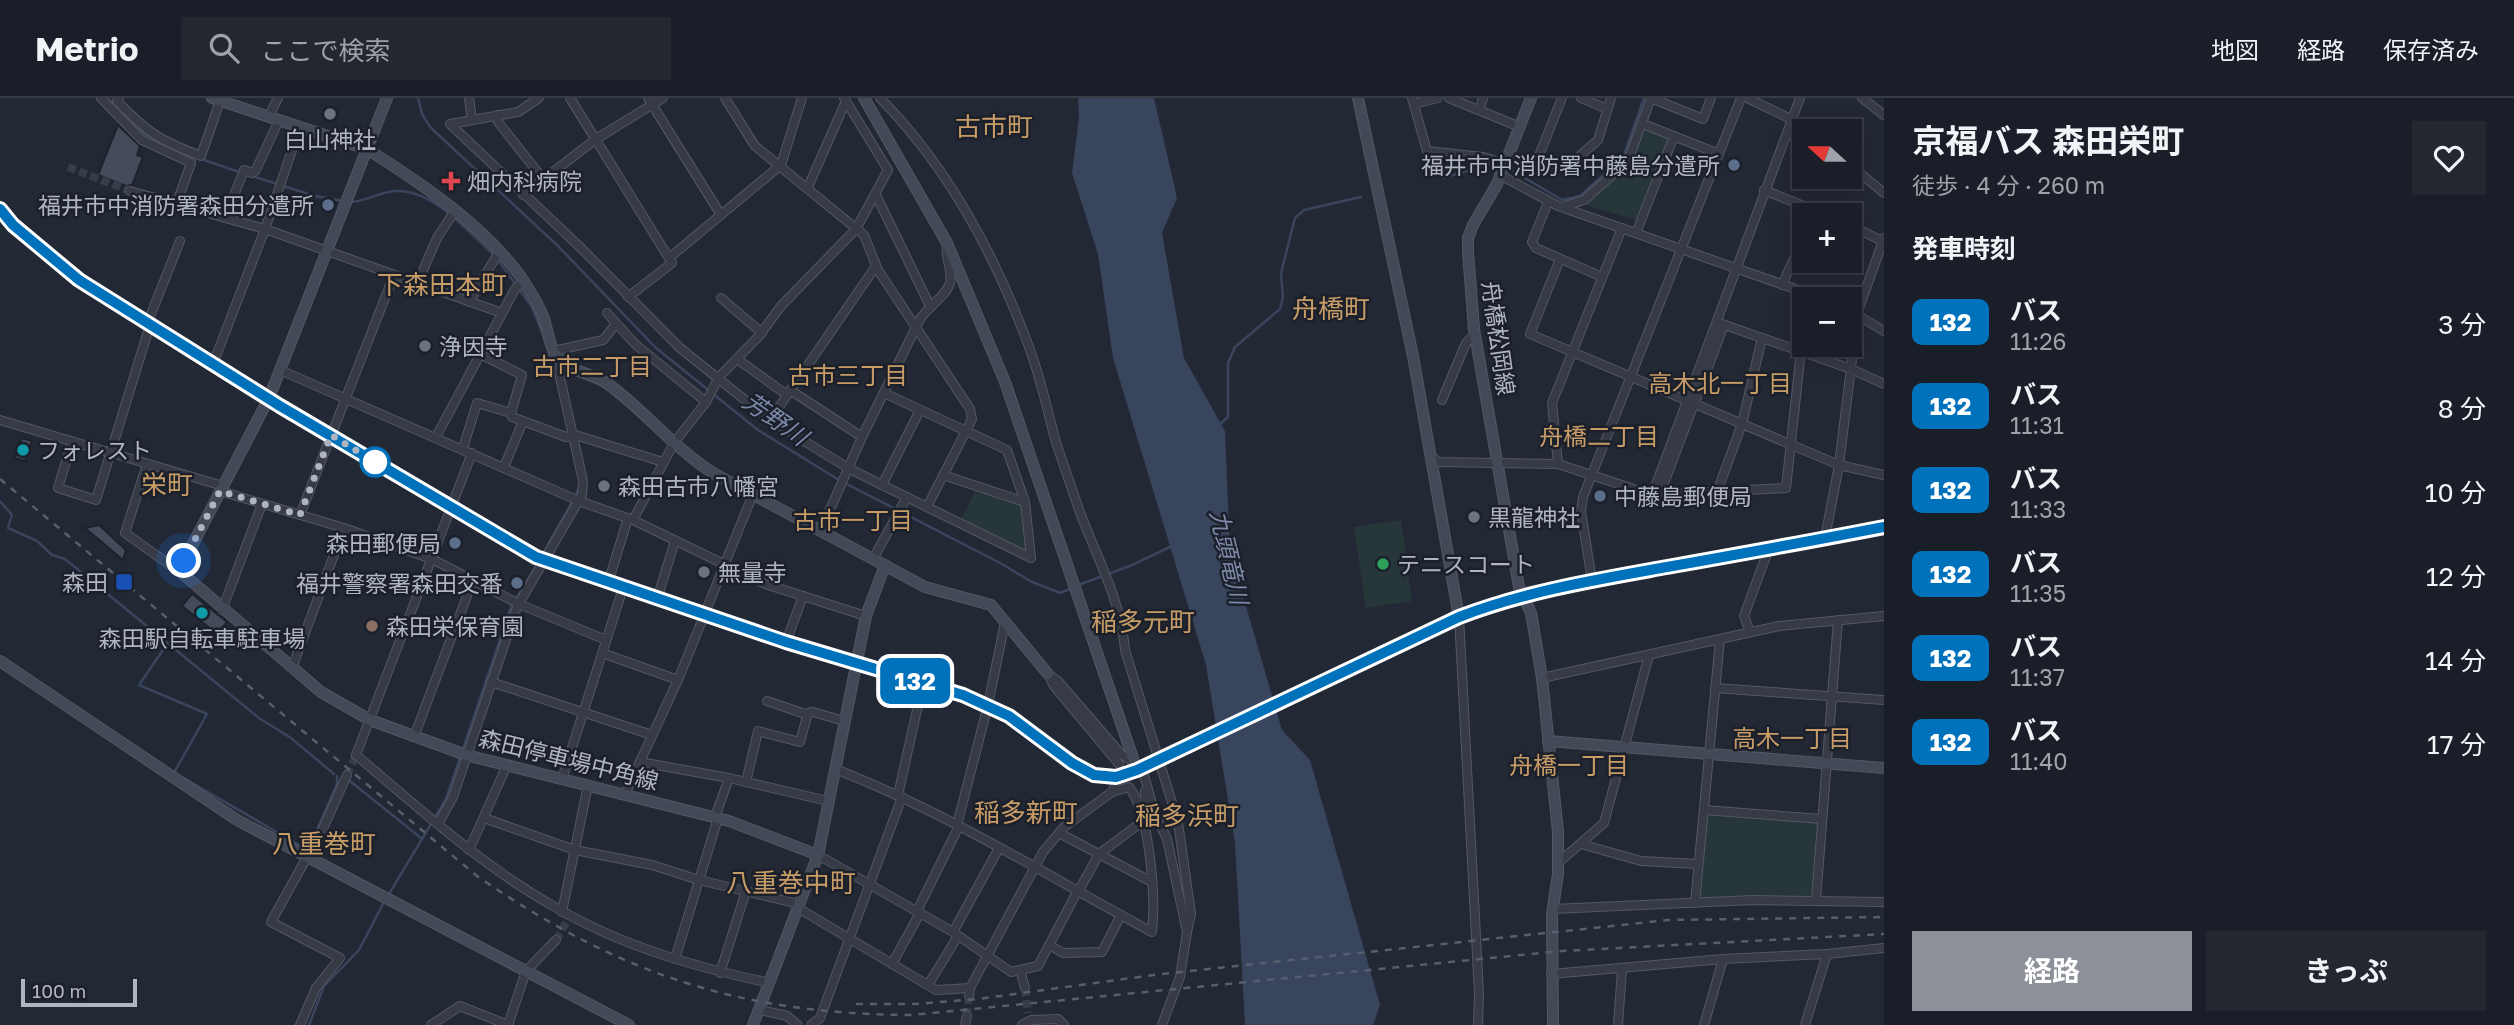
<!DOCTYPE html>
<html lang="ja">
<head>
<meta charset="utf-8">
<style>
  body { margin:0; font-family:"Golos Text","Noto Sans JP",sans-serif; background:#232730; color:#f1f3f6; height:100vh; display:flex; flex-direction:column; font-size:26px; white-space:nowrap }
  * { box-sizing:border-box; margin:0 }
  p { font-size:23px; color:#9fa2a8 }
  .icon { flex:none; width:38px; height:38px; fill:none; stroke:currentColor; stroke-width:2; stroke-linecap:round; stroke-linejoin:round }
  .map { position:relative; flex:1; overflow:hidden }
  .details { display:flex; flex-direction:column; background:#1a1e28; width:630px }
  .details>* { flex:none }
  .badge { padding:0 14px; border-radius:10px; font-size:24px; line-height:46px }
  .needle { width:46px; rotate:291deg }
  .tools { position:absolute; left:1792px; top:21px; display:grid; gap:14px }
  .tools a { display:grid; place-items:center; width:70px; height:70px; border-radius:0px; background:#1a1e28; box-shadow:0 4px 18px #0003,0 0 0 2px #383c45; font-size:35px }
  .scale { position:absolute; left:21px; bottom:18px; width:116px; box-sizing:border-box; padding-left:7px; border:4px solid #b0b5c2; border-top:0; font-size:19px; line-height:24px; white-space:nowrap; color:#b0b5c2; -webkit-text-stroke:5px #1b202a; paint-order:stroke }
  .you { position:absolute; width:35px; height:35px; margin:-18px; border:5px solid #fff; border-radius:50%; background:#1a73e8; box-shadow:0 0 0 10px #1a73e833 }
  .map>.badge { position:absolute; translate:-50% -50%; box-shadow:0 0 0 4px #fff }
  h2 { padding:0 28px; font-size:26px; line-height:63px }
  .round { display:grid; place-items:center; flex:none; width:74px; height:74px; border-radius:0px; background:#232730 }
  .summary { display:flex; align-items:center; justify-content:space-between; height:119px; padding:0 28px }
  h1 { font-size:33px; font-weight:700; line-height:52px }
  .button { display:flex; gap:14px; margin-top:auto; padding:14px 28px }
  .button a { flex:1; height:80px; border-radius:0px; background:#8c9099; color:#fff; font-size:28px; font-weight:700; line-height:80px; text-align:center }
  .button a+a { background:#232730; color:#f1f3f6 }
  ul { padding:0; list-style:none }
  li { display:flex; align-items:center; gap:21px; height:84px; padding:0 28px }
  li div { flex:1 }
  li b { display:block; font-size:26px }
  li em { font-style:normal }
  li .badge { min-width:77px; font-weight:700; text-align:center }
  header { display:flex; align-items:center; gap:42px; box-sizing:border-box; height:98px; padding:0 35px; background:#1a1e28; border-bottom:2px solid #383c45 }
  header strong { font-size:33px }
  nav { display:flex; gap:38px; margin-inline-start:auto; font-size:24px }
  .search { width:490px; height:63px; background:#232730; display:flex; align-items:center; gap:18px; box-sizing:border-box; padding:0 24px; border-radius:0px; color:#9fa2a8; font-size:26px }
  main { display:flex; flex:1; min-height:0 }
  .map>svg:first-child { display:block }
</style>
</head>
<body>
<header>
<strong>Metrio</strong>
<div class="search"><svg class="icon" aria-label="search" viewBox="0 0 24 24"><circle cx="10" cy="10" r="6"/><path d="M15 15l6 6"/></svg>ここで検索</div>
<nav><a>地図</a><a>経路</a><a>保存済み</a></nav>
</header>
<main>
<div class="map">
<svg width="1884" height="927" viewBox="0 0 1884 927">
  <rect width="100%" height="100%" fill="#232835"/>
  <g fill="#273639">
    <path d="M1646,31l24,9 -34,82 -50,-15 43,-41z"/>
    <path d="M978,388l47,16 4,55 -68,-38z"/>
    <path d="M1401,422l11,81 -46,7 -12,-81z"/>
    <path d="M1707,712l115,9 -6,81 -121,3z"/>
  </g>
  <path fill="#39445d" d="M1078,0h76l23,100 -15,35 22,125 41,73 5,120 52,179 28,30 70,245 -7,20h-128l-10,-182 -29,-178 -93,-307 -15,-104 -26,-81 7,-56z"/>
  <g fill="none" stroke-linecap="round" stroke-linejoin="round">
    <g stroke="#39445d" stroke-width="2.5">
      <path d="M107,0l39,37 17,11"/>
      <path d="M418,0l4,16 9,14 127,118 98,102 102,82 81,50 163,84 28,17 30,12 12,-5"/>
      <path d="M169,50l73,25"/>
      <path d="M1513,73l49,29 18,-4 43,-38 21,-60"/>
      <path d="M252,78l63,20 28,5"/>
      <path d="M1442,80l47,-13"/>
      <path d="M350,104c16,0 30,-11 47,-11 37,-1 71,41 97,64"/>
      <path d="M498,162l34,47 10,25"/>
      <path d="M548,253l8,27"/>
      <path d="M1220,326l8,-7v-54l7,-16 45,-38 3,-12 -2,-24 14,-55 9,-8 57,-13"/>
      <path d="M0,403l12,14 -4,13 29,13 15,14 13,4 194,159 32,20 43,36"/>
      <path d="M542,457l33,-58 5,-13"/>
      <path d="M1078,487l52,-19 42,-20"/>
      <path d="M167,546l-28,41 68,29 -32,57 1,2"/>
      <path d="M463,651l48,-142 28,-46"/>
      <path d="M182,679l122,71 6,-2 27,-62v-8"/>
      <path d="M350,683l71,57"/>
      <path d="M389,796l57,-95 15,-44"/>
      <path d="M309,927l15,-39 35,-36 26,-50"/>
    </g>
  </g>
  <g fill="#444b5a" stroke="#1d222d" stroke-width="2">
    <path d="M118,27l22,21 -3,9 6,2 -11,28 -6,1 -28,-11z"/>
    <path d="M22,340l10,3 -7,20 -10,-3z"/>
    <path d="M99,427l27,25 -3,10 -38,-32z"/>
    <path d="M192,496l35,28 -10,12 -35,-28z"/>
  </g>
  <g fill="none" stroke-linecap="round" stroke-linejoin="round">
    <g stroke="#383d4a" stroke-width="8" stroke-dasharray="8 4" stroke-linecap="butt">
      <path d="M68,69l62,24"/>
      <path d="M347,677l9,-20"/>
      <path d="M556,842l12,-20"/>
      <path d="M1025,890l3,25"/>
      <path d="M967,918l2,-20"/>
    </g>
    <defs>
      <g id="street">
        <path d="M101,0l41,42 49,23 -15,42"/>
        <path d="M119,0l-2,3c30,31 43,40 84,55l19,-55"/>
        <path d="M469,0l3,22"/>
        <path d="M539,0l-21,14 -68,12 132,125 98,99 90,72 78,48 34,17"/>
        <path d="M570,0l102,165 -44,34"/>
        <path d="M648,0l73,117"/>
        <path d="M725,0l30,48 109,89 14,35 92,139 2,10 -44,86"/>
        <path d="M880,0c68,69 116,159 149,249 11,29 18,61 26,92 7,22 15,44 22,65 17,49 44,94 48,146l53,172 13,92 -4,18"/>
        <path d="M1412,0l15,53 56,6 23,7"/>
        <path d="M1449,0l71,29"/>
        <path d="M1562,0l-24,60 27,11 33,-29 13,-42"/>
        <path d="M1581,0l26,11"/>
        <path d="M1651,0l52,21 8,-21"/>
        <path d="M1747,0l44,21 16,12"/>
        <path d="M1862,0l22,17"/>
        <path d="M1414,6l24,-6"/>
        <path d="M1480,10l3,-10"/>
        <path d="M497,17l1,7 45,57"/>
        <path d="M269,18l9,-18"/>
        <path d="M1643,26l76,30"/>
        <path d="M1850,67l34,28"/>
        <path d="M1500,77l58,31 266,93"/>
        <path d="M808,89l38,-86"/>
        <path d="M1764,92l62,25"/>
        <path d="M130,93l135,38 237,84"/>
        <path d="M523,97l73,-56 67,-41"/>
        <path d="M876,97l54,111"/>
        <path d="M1548,104l-16,40 4,6 66,29"/>
        <path d="M1565,108l19,-6 44,-39 23,-63"/>
        <path d="M225,120l19,-48 8,3 4,-3 23,-50"/>
        <path d="M1850,127l34,17"/>
        <path d="M1622,130l-70,175 6,61 94,31 134,-7 15,-137"/>
        <path d="M1636,135l38,-97"/>
        <path d="M669,160l112,-93 21,-67"/>
        <path d="M1560,161l-30,75 309,131 45,10"/>
        <path d="M417,186l20,-46 17,-26"/>
        <path d="M1782,187l22,-49"/>
        <path d="M721,200l41,35"/>
        <path d="M469,204l30,-50"/>
        <path d="M607,215l28,31 71,58"/>
        <path d="M1857,217l27,16"/>
        <path d="M1719,225l132,46 33,15"/>
        <path d="M147,226l33,-83"/>
        <path d="M554,253l49,-11 13,-16"/>
        <path d="M480,256l42,21 -11,38 1,4 54,20 9,-2 88,27"/>
        <path d="M737,261l50,36"/>
        <path d="M213,266l52,-135 35,-102"/>
        <path d="M280,272l299,131 54,19 132,64 101,32"/>
        <path d="M790,292l72,47"/>
        <path d="M886,296l121,56 18,52 6,56"/>
        <path d="M1442,302l24,-57 9,-9"/>
        <path d="M920,312l-38,75 149,73"/>
        <path d="M0,322l223,66"/>
        <path d="M770,322l106,-154"/>
        <path d="M436,339l79,-148 9,-8"/>
        <path d="M72,344l-14,46 38,12 54,-175"/>
        <path d="M463,350l14,-45 34,10"/>
        <path d="M472,355l-116,302c64,54 126,111 199,152 66,39 140,60 215,76"/>
        <path d="M1430,357l8,7 120,2"/>
        <path d="M147,366l-22,69 48,34 8,2"/>
        <path d="M504,369l19,-46"/>
        <path d="M943,377l82,27"/>
        <path d="M220,393l124,37 88,31 87,45 87,36"/>
        <path d="M1717,394l25,-68 20,-86"/>
        <path d="M1660,396l64,-169"/>
        <path d="M1652,397l148,-397"/>
        <path d="M300,417l94,-240"/>
        <path d="M633,422l41,-77 32,-41 13,-25 40,-41 22,-30 75,-77 32,-59 -44,-72"/>
        <path d="M821,432l41,-93 58,-118c8,-12 26,-23 30,-36 3,-13 -6,-27 -3,-40"/>
        <path d="M1825,440l14,-73 19,-154 26,-73"/>
        <path d="M873,461l34,-62"/>
        <path d="M1592,483l-11,-70 2,-14 158,-399"/>
        <path d="M608,485l20,-65"/>
        <path d="M657,501l18,-58"/>
        <path d="M222,512l40,-106"/>
        <path d="M1459,519l20,376 -1,32"/>
        <path d="M1750,534l-6,-16 25,-68"/>
        <path d="M786,544l17,-46"/>
        <path d="M602,555l76,27"/>
        <path d="M292,570l52,-140"/>
        <path d="M1048,576l10,7 63,73 14,9"/>
        <path d="M1049,578l5,10 65,78"/>
        <path d="M1542,580l237,-52 105,-10"/>
        <path d="M491,584l161,53"/>
        <path d="M1715,590l169,12"/>
        <path d="M767,603l41,14"/>
        <path d="M414,639l59,-157"/>
        <path d="M640,664l89,16 99,23"/>
        <path d="M1142,670l13,46 12,25 20,93 -7,45 -18,48"/>
        <path d="M835,671c111,43 213,107 317,163 4,-35 -2,-117 -23,-145l-17,5"/>
        <path d="M562,681l61,-191"/>
        <path d="M746,684l12,-51 42,11 8,-29 5,-1 31,9"/>
        <path d="M625,696l53,-114 75,-186"/>
        <path d="M898,697l25,-112"/>
        <path d="M1704,712l118,9"/>
        <path d="M715,719l14,-39"/>
        <path d="M484,720l91,32 77,15 47,15 100,24"/>
        <path d="M438,726l15,-27 64,-190 65,-112 1,-14 -24,-108 2,-11"/>
        <path d="M957,727l31,-120 17,-83"/>
        <path d="M1059,735l93,49"/>
        <path d="M1581,746l60,17 57,3"/>
        <path d="M469,752l38,-85"/>
        <path d="M818,757l135,77 58,40 27,-6 39,-74"/>
        <path d="M310,760l37,-83"/>
        <path d="M1558,765l46,-40 45,-168"/>
        <path d="M1078,794l21,-38 44,-33 2,-30"/>
        <path d="M1816,802l22,-280"/>
        <path d="M1695,805l25,-264"/>
        <path d="M798,810l138,82 34,-2"/>
        <path d="M1553,811l200,-9 131,2"/>
        <path d="M917,813l42,-85"/>
        <path d="M562,814l26,-127"/>
        <path d="M953,834l46,-84"/>
        <path d="M1049,847l14,8 39,-1 19,-37"/>
        <path d="M675,861l43,-141"/>
        <path d="M1723,861l104,-5"/>
        <path d="M892,866l28,-51"/>
        <path d="M1020,872l5,18"/>
        <path d="M720,875l26,-82"/>
        <path d="M1551,876l172,-15 -19,66"/>
        <path d="M928,887l30,-49"/>
        <path d="M969,898l1,-8 73,-136 21,-25 48,-35 4,-8"/>
        <path d="M760,912l27,6 11,9"/>
        <path d="M300,927l16,-37 24,-30 -69,-36 36,-65"/>
        <path d="M431,927l29,-19 48,19 18,-54 30,-31"/>
        <path d="M811,927l9,-7 82,-221"/>
        <path d="M965,927l2,-9"/>
        <path d="M1022,927l9,-5 27,-1 6,6"/>
        <path d="M1618,927l4,-55"/>
        <path d="M1805,927l22,-71 57,-6"/>
      </g>
      <g id="secondary">
        <path d="M212,0l155,51c54,34 127,83 161,139 5,8 11,18 15,28 5,13 6,34 17,44 12,12 34,14 48,24 37,27 66,64 105,89l212,114 66,18 57,69"/>
        <path d="M387,0l-118,300 -85,163 -1,13 138,118 49,28 96,35 263,66 89,34 -65,170"/>
        <path d="M864,0l83,145 58,139 132,388"/>
        <path d="M1358,0l55,258 46,261"/>
        <path d="M1531,0l-34,86 -24,41 -5,13v14l6,77 45,258 12,26 11,65 16,154v42l-6,40 1,111"/>
        <path d="M0,563l237,159 392,205"/>
        <path d="M1548,643l336,27"/>
        <path d="M818,757l48,-239 19,-51"/>
      </g>
      <g id="primary">
        <path d="M0,112l14,15 65,55 201,126 256,151 250,85 177,53 46,21 63,47 22,12 22,2 29,-11"/>
        <path d="M1453,522l70,-26 361,-67"/>
      </g>
    </defs>
    <use href="#street" stroke="#535864" stroke-width="10"/>
    <use href="#secondary" stroke="#535864" stroke-width="12"/>
    <use href="#primary" stroke="#3f444f" stroke-width="14"/>
    <use href="#street" stroke="#363b46" stroke-width="8"/>
    <use href="#secondary" stroke="#444958" stroke-width="10"/>
    <use href="#primary" stroke="#545966" stroke-width="12"/>
    <g stroke="#585e6d" stroke-width="2.5" stroke-dasharray="7 7" stroke-linecap="butt">
      <path d="M0,381l477,397c142,98 262,138 435,139l650,-64 322,-17"/>
      <path d="M856,906h59l63,-5 183,-25 507,-54 216,-3"/>
    </g>
    <defs>
      <path id="primary-bridge" d="M1145,668l308,-146"/>
    </defs>
    <use href="#primary-bridge" stroke="#3f444f" stroke-width="14" stroke-linecap="butt"/>
    <use href="#primary-bridge" stroke="#545966" stroke-width="12"/>
  </g>
  <g fill="none" stroke-linecap="round" stroke-linejoin="round">
    <defs>
      <path id="line" d="M0,111l13,16 66,55 201,126 256,151 250,85 177,53 46,21 63,47 22,12 22,2 21,-7 322,-153c68,-26 136,-37 208,-50 73,-13 145,-26 217,-40"/>
    </defs>
    <use href="#line" stroke="#fff" stroke-width="16"/>
    <use href="#line" stroke="#0072bc" stroke-width="10"/>
    <path stroke="#b0b5c2" stroke-width="7" stroke-dasharray="0 12.6" d="M184,463l36,-70 80,24 31,-80 44,27"/>
  </g>
  <g fill="#6b7280" stroke="#1b202a" stroke-width="2.5">
    <circle cx="330" cy="16" r="7"/>
    <circle cx="425" cy="248" r="7"/>
    <circle cx="604" cy="388" r="7"/>
    <circle cx="1474" cy="419" r="7"/>
    <circle cx="704" cy="474" r="7"/>
  </g>
  <g fill="#5c6f8a" stroke="#1b202a" stroke-width="2.5">
    <circle cx="1734" cy="67" r="7"/>
    <circle cx="328" cy="107" r="7"/>
    <circle cx="1600" cy="398" r="7"/>
    <circle cx="455" cy="445" r="7"/>
    <circle cx="517" cy="485" r="7"/>
  </g>
  <path fill="#e0444e" stroke="#1b202a" stroke-width="2.5" d="M447.5 72.5h7v7h7v7h-7v7h-7v-7h-7v-7h7z"/>
  <g fill="#0f9aa8" stroke="#1b202a" stroke-width="2.5">
    <circle cx="23" cy="352" r="7"/>
    <circle cx="202" cy="515" r="7"/>
  </g>
  <circle fill="#fff" stroke="#0072bc" stroke-width="3.5" cx="375" cy="364" r="14"/>
  <circle fill="#2e9e5b" stroke="#1b202a" stroke-width="2.5" cx="1383" cy="466" r="7"/>
  <rect fill="#1a4fb4" stroke="#1b202a" stroke-width="2.5" x="115" y="475" width="18" height="18" rx="3.5"/>
  <circle fill="#8d6e63" stroke="#1b202a" stroke-width="2.5" cx="372" cy="528" r="7"/>
  <g text-anchor="middle" dominant-baseline="central" stroke-width="5" stroke-linejoin="round" paint-order="stroke">
    <g font-size="23" fill="#b0b5c2" stroke="#1b202a" text-anchor="start">
      <text x="330" y="41" text-anchor="middle">白山神社</text>
      <text x="1720" y="67" text-anchor="end">福井市中消防署中藤島分遣所</text>
      <text x="467" y="83">畑内科病院</text>
      <text x="314" y="107" text-anchor="end">福井市中消防署森田分遣所</text>
      <text x="439" y="248">浄因寺</text>
      <text x="37" y="352">フォレスト</text>
      <text x="618" y="388">森田古市八幡宮</text>
      <text x="1614" y="398">中藤島郵便局</text>
      <text x="1488" y="419">黒龍神社</text>
      <text x="441" y="445" text-anchor="end">森田郵便局</text>
      <text x="1397" y="466">テニスコート</text>
      <text x="718" y="474">無量寺</text>
      <text x="108" y="484" text-anchor="end">森田</text>
      <text x="503" y="485" text-anchor="end">福井警察署森田交番</text>
      <text x="386" y="528">森田栄保育園</text>
      <text x="202" y="540" text-anchor="middle">森田駅自転車駐車場</text>
    </g>
    <g font-size="23" fill="#b0b5c2" stroke="#1b202a">
      <text transform="translate(1499 240) rotate(82)">舟橋松岡線</text>
      <text transform="translate(569 661) rotate(14)">森田停車場中角線</text>
    </g>
    <g font-size="24" fill="#c79c67" stroke="#1b202a">
      <text x="592" y="267">古市二丁目</text>
      <text x="848" y="276">古市三丁目</text>
      <text x="1720" y="284">高木北一丁目</text>
      <text x="1599" y="337">舟橋二丁目</text>
      <text x="853" y="421">古市一丁目</text>
      <text x="1792" y="639">高木一丁目</text>
      <text x="1569" y="666">舟橋一丁目</text>
    </g>
    <g font-size="24" font-style="italic" fill="#7c89a8" stroke="#1b202a">
      <text transform="translate(776 320) rotate(35)">芳野川</text>
      <text transform="translate(1230 459) rotate(77)">九頭竜川</text>
    </g>
    <g font-size="26" fill="#c79c67" stroke="#1b202a">
      <text x="994" y="28">古市町</text>
      <text x="442" y="186">下森田本町</text>
      <text x="1331" y="210">舟橋町</text>
      <text x="167" y="386">栄町</text>
      <text x="1143" y="523">稲多元町</text>
      <text x="1026" y="714">稲多新町</text>
      <text x="1187" y="717">稲多浜町</text>
      <text x="324" y="745">八重巻町</text>
      <text x="791" y="784">八重巻中町</text>
    </g>
  </g>
</svg>
<div class="tools">
<a><svg class="needle" viewBox="-14 -14 28 28"><path d="M0-13l5 13h-10z" fill="#e53935"/><path d="M0 13l5-13h-10z" fill="#9fa2a8"/></svg></a>
<a>+</a>
<a>−</a>
</div>
<div class="scale">100 m</div>
<div class="you" style="left:184px;top:463px"></div>
<b class="badge" style="left:915px;top:583px;background:#0072bc;color:#fff">132</b>
</div>
<section class="details">
<div class="summary"><div><h1>京福バス 森田栄町</h1><p>徒歩 · 4 分 · 260 m</p></div><a class="round"><svg class="icon" aria-label="heart" viewBox="0 0 24 24"><path d="M12 20l-8-8c-3-5 5-10 8-4 3-6 11-1 8 4z"/></svg></a></div>
<h2>発車時刻</h2>
<ul>
<li><span class="badge" style="background:#0072bc;color:#fff">132</span><div><b>バス</b><p>11:26</p></div><em>3 分</em></li>
<li><span class="badge" style="background:#0072bc;color:#fff">132</span><div><b>バス</b><p>11:31</p></div><em>8 分</em></li>
<li><span class="badge" style="background:#0072bc;color:#fff">132</span><div><b>バス</b><p>11:33</p></div><em>10 分</em></li>
<li><span class="badge" style="background:#0072bc;color:#fff">132</span><div><b>バス</b><p>11:35</p></div><em>12 分</em></li>
<li><span class="badge" style="background:#0072bc;color:#fff">132</span><div><b>バス</b><p>11:37</p></div><em>14 分</em></li>
<li><span class="badge" style="background:#0072bc;color:#fff">132</span><div><b>バス</b><p>11:40</p></div><em>17 分</em></li>
</ul>
<div class="button"><a>経路</a><a>きっぷ</a></div>
</section>
</main>
</body>
</html>
